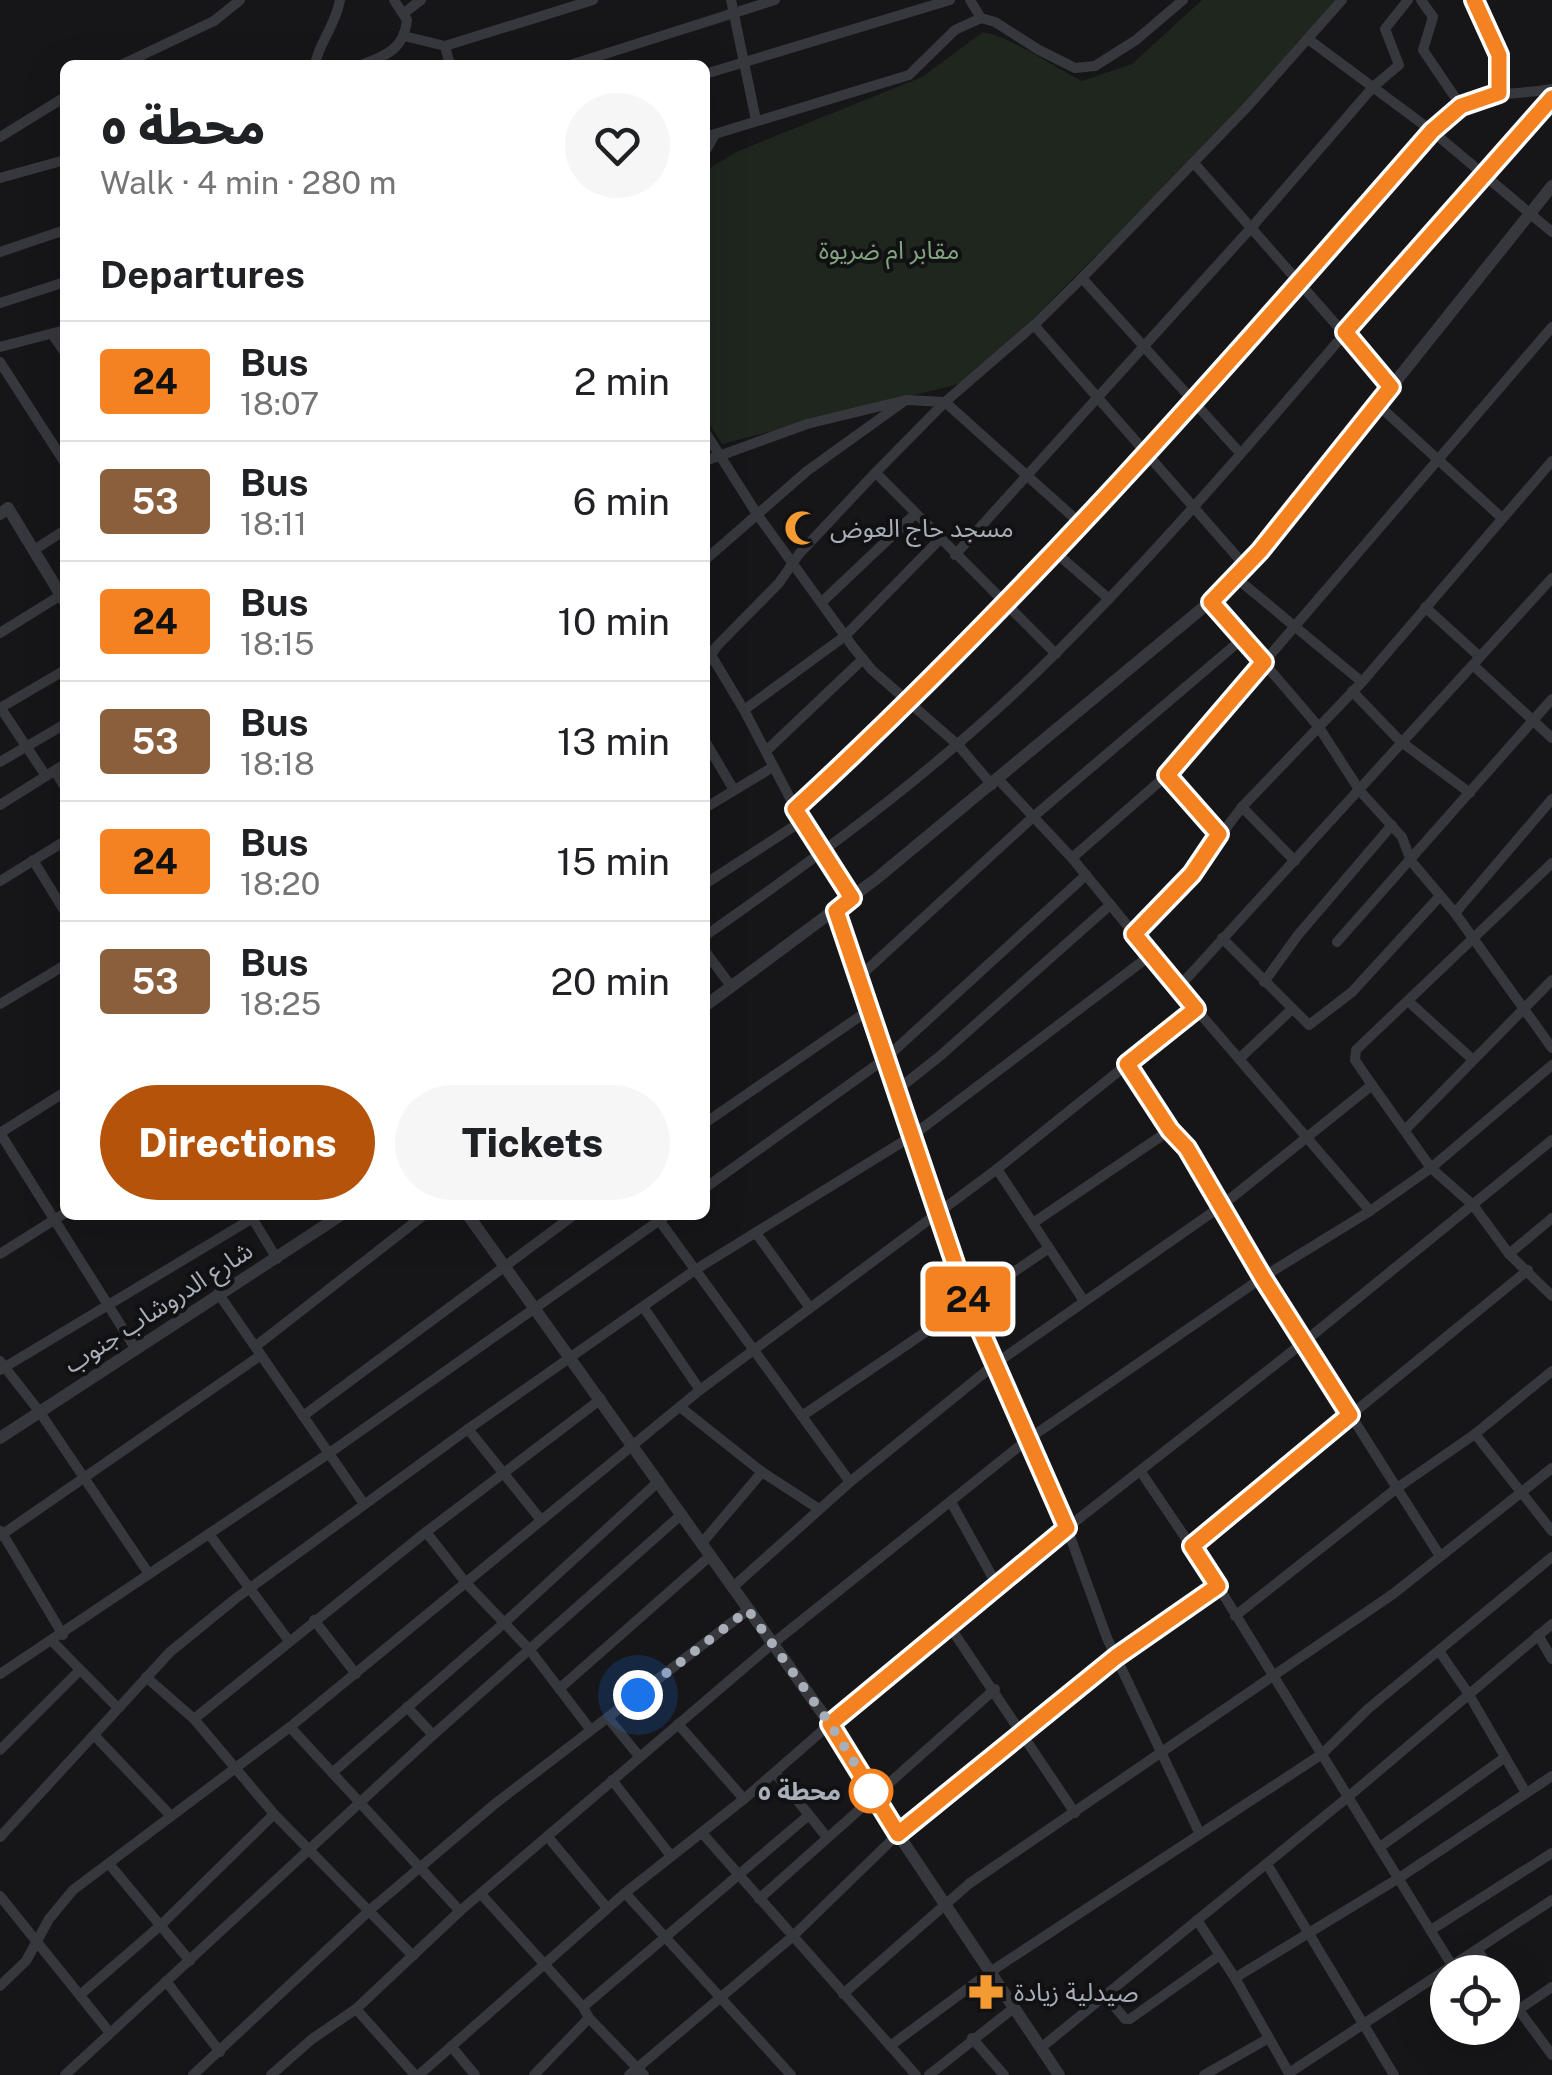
<!DOCTYPE html>
<html lang="en">
<head>
<meta charset="utf-8">
<style>
  body { margin:0; font-family:"Public Sans","Noto Sans Arabic",sans-serif; background:#f6f6f6; color:#202124; height:100vh; display:flex; flex-direction:column; font-size:38px; white-space:nowrap }
  * { box-sizing:border-box; margin:0 }
  p { font-size:32px; color:#757577 }
  .icon { flex:none; width:55px; height:55px; fill:none; stroke:currentColor; stroke-width:2; stroke-linecap:round; stroke-linejoin:round }
  .map { position:relative; flex:1; overflow:hidden }
  .drawer { position:absolute; left:60px; top:60px; width:650px; height:1160px; display:flex; flex-direction:column; background:#fff; border-radius:15px; box-shadow:0 10px 40px #0002 }
  .drawer>* { flex:none }
  .badge { padding:0 20px; border-radius:8px; font-size:35px; line-height:65px }
  .controls { position:absolute; left:1430px; top:1955px; display:grid; gap:20px }
  .controls a { display:grid; place-items:center; width:90px; height:90px; border-radius:50%; background:#fff; box-shadow:0 10px 40px #0002; font-size:50px }
  .you { position:absolute; width:50px; height:50px; margin:-25px; border:8px solid #fff; border-radius:50%; background:#1a73e8; box-shadow:0 0 0 15px #1a73e833 }
  .map>.badge { position:absolute; translate:-50% -50%; box-shadow:0 0 0 5px #fff }
  h2 { padding:0 40px; font-size:38px; line-height:90px }
  .round { display:grid; place-items:center; flex:none; width:105px; height:105px; border-radius:52px; background:#f6f6f6 }
  .summary { display:flex; align-items:center; justify-content:space-between; height:170px; padding:0 40px }
  h1 { font-size:48px; font-weight:800; line-height:75px }
  .action { display:flex; gap:20px; margin-top:auto; padding:20px 40px }
  .action a { flex:1; height:115px; border-radius:60px; background:#b45309; color:#fff; font-size:40px; font-weight:800; line-height:115px; text-align:center }
  .action a+a { background:#f6f6f6; color:#202124 }
  ul { padding:0; list-style:none }
  li { display:flex; align-items:center; gap:30px; height:120px; padding:0 40px; border-top:2px solid #e0e0e0 }
  li div { flex:1 }
  li b { display:block; font-size:38px }
  li em { font-style:normal }
  li .badge { min-width:110px; font-weight:700; text-align:center }
  .map>svg:first-child { display:block }
</style>
</head>
<body>
<div class="map">
<svg width="1552" height="2075" viewBox="0 0 1552 2075">
  <rect width="100%" height="100%" fill="#161618"/>
  <path fill="#1e261e" d="M1202,0h134l-119,135 -247,246 -248,63 -17,-27v-246l31,-19 186,-75 61,-45c31,6 69,34 99,49l50,-17z"/>
  <g fill="none" stroke-linecap="round" stroke-linejoin="round">
    <g stroke="#37383d" stroke-width="10">
      <path d="M731,0l25,120"/>
      <path d="M970,0l11,18"/>
      <path d="M1421,0l12,17 -10,33 38,56"/>
      <path d="M1474,0l25,55v38"/>
      <path d="M404,13l17,-13"/>
      <path d="M404,36l41,10 148,-46"/>
      <path d="M1308,39l124,92 120,101"/>
      <path d="M445,46l5,19"/>
      <path d="M121,65l93,-44 26,-21"/>
      <path d="M315,65c3,-21 20,-38 25,-65"/>
      <path d="M361,65c25,-9 43,-16 46,-45l-13,-20"/>
      <path d="M570,65l205,-65"/>
      <path d="M705,74l245,-74"/>
      <path d="M0,137l65,-40"/>
      <path d="M705,137l204,-62 46,-45 26,-12 14,4 44,28 36,18 20,-2 41,-26 47,-40"/>
      <path d="M705,152l10,-18"/>
      <path d="M1194,163l197,224"/>
      <path d="M0,178l65,-18"/>
      <path d="M0,252l65,-22"/>
      <path d="M1082,278l158,175"/>
      <path d="M0,303l65,-21"/>
      <path d="M1034,325l212,242"/>
      <path d="M52,334l13,19"/>
      <path d="M0,347l65,-17"/>
      <path d="M0,362l65,101"/>
      <path d="M1377,404l125,114"/>
      <path d="M705,432l52,82 96,133 19,23 86,75 34,40"/>
      <path d="M705,461l102,-37 99,-24 39,2 136,122"/>
      <path d="M876,473l180,181"/>
      <path d="M34,550l31,-20"/>
      <path d="M1054,551l55,48"/>
      <path d="M955,555l296,-327 122,-141 26,-22 -14,-36 23,-29"/>
      <path d="M705,560l102,-89 96,-69"/>
      <path d="M1235,577l127,105"/>
      <path d="M1211,601l107,125 42,65 42,46 9,24 44,52 97,135"/>
      <path d="M822,602l93,-88"/>
      <path d="M1425,607l55,50"/>
      <path d="M0,633l61,-38"/>
      <path d="M705,645l39,65 58,111 50,77"/>
      <path d="M705,665l12,-19 62,-63 20,-29 79,-84 67,-68 89,-77 48,-47 166,-172 94,-106"/>
      <path d="M1473,665l79,73"/>
      <path d="M1352,691l48,50 70,52"/>
      <path d="M0,707l46,69"/>
      <path d="M0,708l65,-38"/>
      <path d="M744,710l101,-74 95,-97"/>
      <path d="M705,741l29,49"/>
      <path d="M766,751l97,-92"/>
      <path d="M0,762l65,-38"/>
      <path d="M55,771l10,16"/>
      <path d="M1167,775l52,59"/>
      <path d="M998,779l74,79 124,151"/>
      <path d="M0,805l65,-41"/>
      <path d="M1242,807l53,54"/>
      <path d="M705,808l68,-41"/>
      <path d="M795,809l115,-107 206,-214 331,-372c32,-27 67,-20 105,-27"/>
      <path d="M1072,858l95,-83 385,-448"/>
      <path d="M33,860l32,52"/>
      <path d="M0,881l65,-40"/>
      <path d="M705,884l97,-63"/>
      <path d="M836,911l133,390 98,227 40,110 92,194"/>
      <path d="M1455,913l97,-114"/>
      <path d="M1134,934l58,-61 50,-66 120,-125 190,-221"/>
      <path d="M705,936c124,-87 246,-177 353,-285 175,-175 326,-372 494,-553"/>
      <path d="M1222,938l87,87 43,-33 88,-96"/>
      <path d="M1337,942l215,-243"/>
      <path d="M705,951l26,35"/>
      <path d="M857,979l176,-162 209,-178"/>
      <path d="M1264,982l34,-47 94,-110"/>
      <path d="M1178,988l374,-410"/>
      <path d="M1408,1001l64,58"/>
      <path d="M0,1004l65,-39"/>
      <path d="M1239,1059l52,-49"/>
      <path d="M1127,1065l43,65 17,19 76,128 177,279"/>
      <path d="M1372,1085l-17,-25 1,-10 196,-187"/>
      <path d="M897,1090l43,-34 170,-151"/>
      <path d="M705,1123l164,-113"/>
      <path d="M1405,1130l147,-150"/>
      <path d="M0,1133l135,215"/>
      <path d="M0,1133l65,-41"/>
      <path d="M997,1169l87,132"/>
      <path d="M705,1188l181,-130 200,-183"/>
      <path d="M251,1216l26,43"/>
      <path d="M659,1220l191,262"/>
      <path d="M1033,1223l137,-93"/>
      <path d="M756,1233l54,75"/>
      <path d="M0,1254l65,-41"/>
      <path d="M1509,1254l43,-36"/>
      <path d="M218,1293l146,211"/>
      <path d="M644,1308l56,82"/>
      <path d="M256,1346l168,-131"/>
      <path d="M0,1361l39,50 110,163"/>
      <path d="M0,1370l258,-155"/>
      <path d="M680,1407l82,65 57,37"/>
      <path d="M303,1416l271,-201"/>
      <path d="M802,1416l247,-168"/>
      <path d="M468,1429l73,91"/>
      <path d="M1475,1434l77,97"/>
      <path d="M1141,1472l77,114 235,381"/>
      <path d="M951,1502l47,85"/>
      <path d="M1,1531l62,104"/>
      <path d="M426,1532l40,51 63,66 61,80"/>
      <path d="M209,1534l80,107"/>
      <path d="M0,1536l261,-181"/>
      <path d="M702,1543l60,-71"/>
      <path d="M1191,1546l337,-276"/>
      <path d="M733,1587l117,-105 145,-118 225,-157 152,-122 59,83 42,37 36,49 43,42"/>
      <path d="M1235,1616l162,-128 78,-54 77,-63"/>
      <path d="M314,1620l42,54"/>
      <path d="M950,1627l125,186"/>
      <path d="M1538,1635l14,24"/>
      <path d="M52,1641l66,67"/>
      <path d="M1439,1651l29,42 58,100"/>
      <path d="M0,1674l328,-220 339,-239"/>
      <path d="M146,1677l48,42 80,95 139,142"/>
      <path d="M559,1689l151,-133"/>
      <path d="M407,1707l26,28"/>
      <path d="M608,1718l31,38"/>
      <path d="M194,1719l232,-187 175,-133"/>
      <path d="M678,1724l66,75"/>
      <path d="M290,1727l170,184"/>
      <path d="M94,1735l77,81"/>
      <path d="M0,1750l79,-79"/>
      <path d="M332,1773l171,-149 156,-143"/>
      <path d="M775,1773l51,63"/>
      <path d="M612,1780l59,76"/>
      <path d="M702,1833l214,242"/>
      <path d="M0,1837l170,-185 65,-53 233,-170 227,-159 217,-134 240,-182"/>
      <path d="M548,1837l59,71"/>
      <path d="M1380,1847l124,-89"/>
      <path d="M1267,1864l127,211"/>
      <path d="M110,1865l80,96"/>
      <path d="M625,1893l166,182"/>
      <path d="M481,1894l102,113 6,11 55,57"/>
      <path d="M0,1896l110,137"/>
      <path d="M759,1899l236,-210"/>
      <path d="M1197,1920l38,58 55,97"/>
      <path d="M1431,1930l121,-77"/>
      <path d="M1478,1951l15,21"/>
      <path d="M1235,1978l164,-100 153,-102"/>
      <path d="M166,1981l54,71"/>
      <path d="M0,1986l26,-25 23,-42 24,-29 217,-163 410,-337 297,-221 199,-160 174,202"/>
      <path d="M1502,1987l50,68"/>
      <path d="M843,1994l127,-111 423,-289 159,-126"/>
      <path d="M80,1995l81,-70 113,-111"/>
      <path d="M1106,1996l19,23h5l90,-64"/>
      <path d="M583,2007l226,-192"/>
      <path d="M356,2009l59,66"/>
      <path d="M1518,2010l34,-23"/>
      <path d="M972,2038l32,37"/>
      <path d="M451,2046l24,29"/>
      <path d="M890,2046l100,-74 332,-218 47,-46 183,-151"/>
      <path d="M1042,2047l306,-250 204,-173"/>
      <path d="M1289,2073l263,-173"/>
      <path d="M65,2075l368,-340 249,-221"/>
      <path d="M193,2075l178,-166 125,-106 252,-193"/>
      <path d="M271,2075l41,-36 44,-30 104,-98 311,-266 256,-205 236,-163 107,-66 61,-43 121,-103"/>
      <path d="M419,2075l206,-182 119,-94 86,-75 237,-196 237,-186 248,-202"/>
      <path d="M534,2075l55,-57"/>
      <path d="M629,2075l163,-138 106,-103 218,-177 102,-71"/>
      <path d="M929,2075l86,-68"/>
      <path d="M1204,2075l65,-37"/>
    </g>
    <g stroke="#37383d" stroke-width="12">
      <path d="M0,514l8,-6 57,94"/>
      <path d="M705,1006l171,-127 335,-278 49,-50 292,-365"/>
      <path d="M468,1215l362,509 68,110 161,241"/>
      <path d="M0,1438l341,-223"/>
    </g>
  </g>
  <g fill="none" stroke-linecap="round" stroke-linejoin="round">
    <defs>
      <path id="line" d="M1474,0l25,55v38l-38,13 -29,25c-204,234 -408,467 -637,678l57,89 -16,13 132,391 99,226 -237,196 68,110 218,-177 102,-71 -26,-40 158,-131 -87,-137 -76,-130 -17,-18 -43,-66 69,-55 -62,-75 58,-60 27,-40 -52,-59 97,-113 -53,-60 49,-51 131,-164 -46,-55 207,-234"/>
    </defs>
    <use href="#line" stroke="#fff" stroke-width="22"/>
    <use href="#line" stroke="#f58220" stroke-width="15"/>
    <path stroke="#a8afb8" stroke-width="10" stroke-dasharray="0 18" d="M638,1695l110,-85 82,114 44,70 -3,-3"/>
  </g>
  <defs>
    <symbol id="mosque-bare" viewBox="-9 -9 18 18"><path d="M3.5-4.9A6 6 0 1 0 3.5 4.9A5 5 0 1 1 3.5-4.9Z" fill="#f39a32" stroke="#111113" stroke-width="2.5" paint-order="stroke"/></symbol>
    <symbol id="pharmacy-bare" viewBox="-9 -9 18 18"><path d="M-2-6h4v4h4v4h-4v4h-4v-4h-4v-4h4Z" fill="#f39a32" stroke="#111113" stroke-width="2.5" paint-order="stroke"/></symbol>
  </defs>
  <g fill-rule="evenodd">
    <use href="#mosque-bare" x="777" y="503" width="50" height="50"/>
    <use href="#pharmacy-bare" x="961" y="1967" width="50" height="50"/>
  </g>
  <circle fill="#fff" stroke="#f58220" stroke-width="5" cx="871" cy="1791" r="20"/>
  <g text-anchor="middle" dominant-baseline="central" stroke-width="8" stroke-linejoin="round" paint-order="stroke">
    <g font-size="25" fill="#81a37e" stroke="#111113">
      <text x="889" y="250">مقابر ام ضريوة</text>
    </g>
    <g font-size="25" fill="#a8afb8" stroke="#111113" text-anchor="start">
      <text x="830" y="528">مسجد حاج العوض</text>
      <text x="1014" y="1992">صيدلية زيادة</text>
    </g>
    <g font-size="25" fill="#a8afb8" stroke="#111113">
      <text transform="translate(158 1307) rotate(-33)">شارع الدروشاب جنوب</text>
    </g>
    <g font-size="25" font-weight="bold" fill="#a8afb8" stroke="#111113" text-anchor="end">
      <text x="841" y="1791">محطة ٥</text>
    </g>
  </g>
</svg>
<div class="controls">
<a><svg class="icon" aria-label="locate" viewBox="0 0 24 24"><circle cx="12" cy="12" r="6"/><path d="M12 2v4M12 18v4M2 12h4M18 12h4"/></svg></a>
</div>
<div class="you" style="left:638px;top:1695px"></div>
<b class="badge" style="left:968px;top:1299px;background:#f58220;color:#111">24</b>
<section class="drawer">
<div class="summary"><div><h1>محطة ٥</h1><p>Walk · 4 min · 280 m</p></div><a class="round"><svg class="icon" aria-label="heart" viewBox="0 0 24 24"><path d="M12 20l-8-8c-3-5 5-10 8-4 3-6 11-1 8 4z"/></svg></a></div>
<h2>Departures</h2>
<ul>
<li><span class="badge" style="background:#f58220;color:#111">24</span><div><b>Bus</b><p>18:07</p></div><em>2 min</em></li>
<li><span class="badge" style="background:#8b5e3c;color:#fff">53</span><div><b>Bus</b><p>18:11</p></div><em>6 min</em></li>
<li><span class="badge" style="background:#f58220;color:#111">24</span><div><b>Bus</b><p>18:15</p></div><em>10 min</em></li>
<li><span class="badge" style="background:#8b5e3c;color:#fff">53</span><div><b>Bus</b><p>18:18</p></div><em>13 min</em></li>
<li><span class="badge" style="background:#f58220;color:#111">24</span><div><b>Bus</b><p>18:20</p></div><em>15 min</em></li>
<li><span class="badge" style="background:#8b5e3c;color:#fff">53</span><div><b>Bus</b><p>18:25</p></div><em>20 min</em></li>
</ul>
<div class="action"><a>Directions</a><a>Tickets</a></div>
</section>
</div>
</body>
</html>
